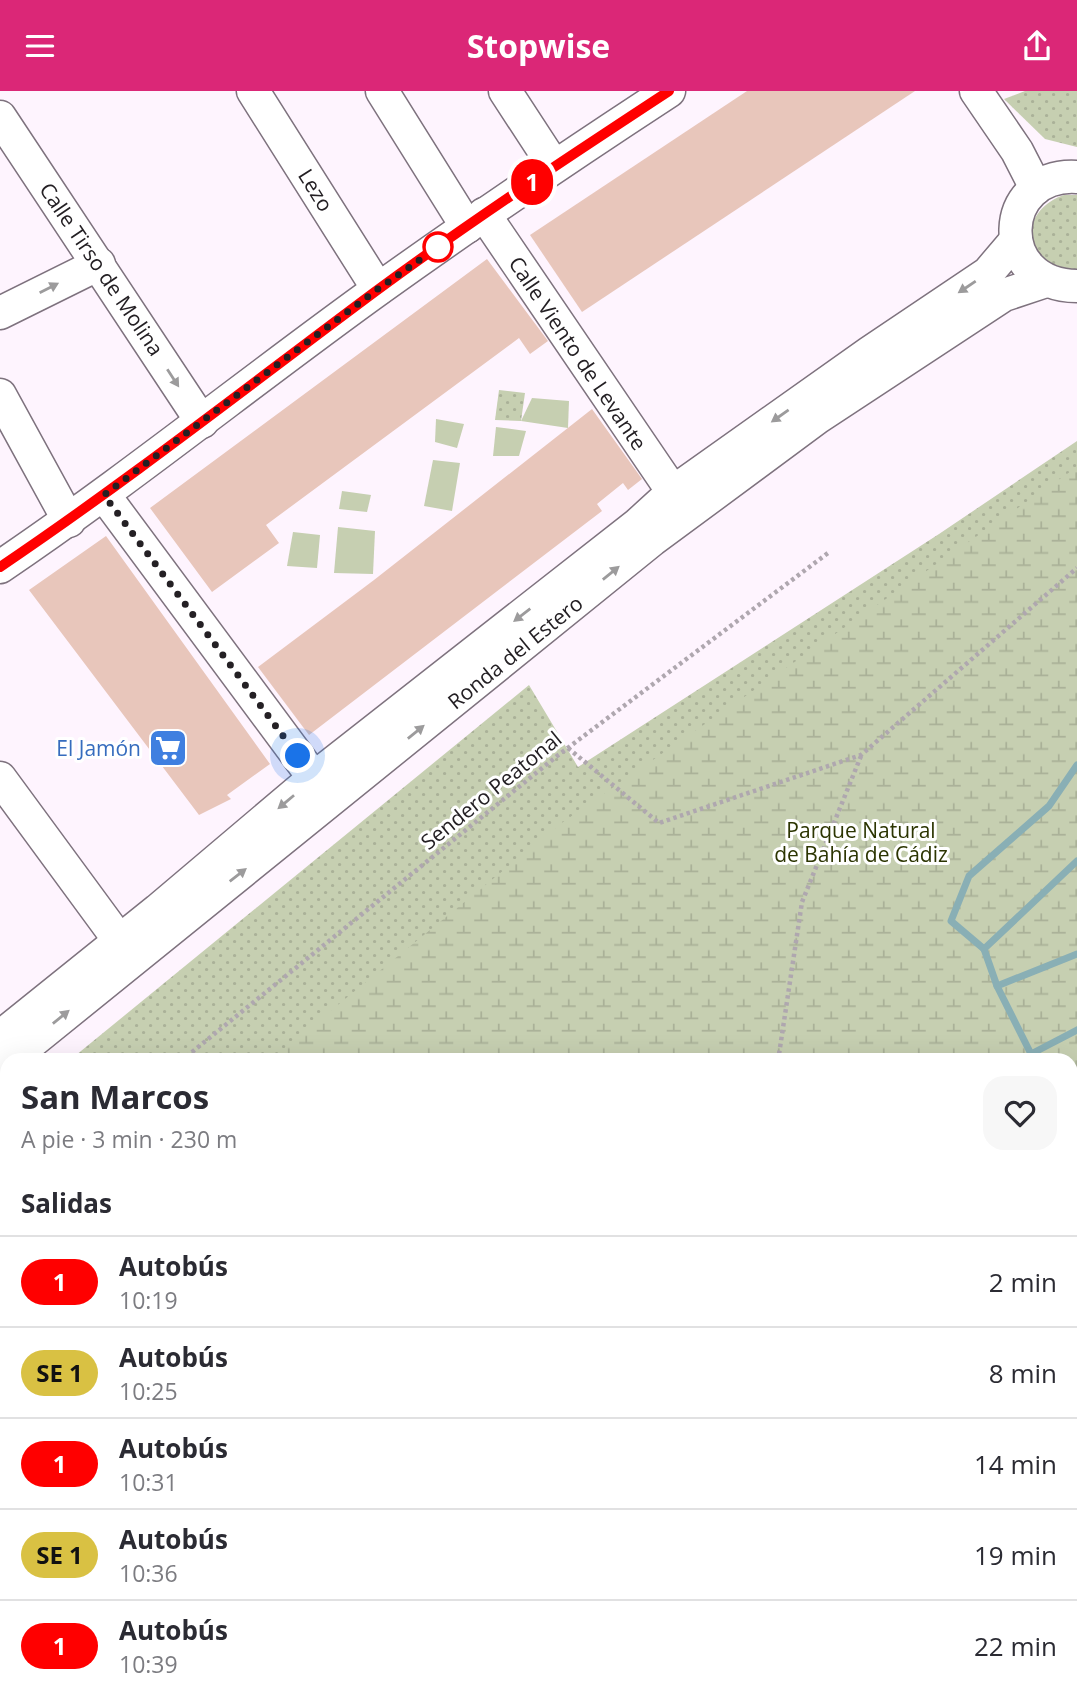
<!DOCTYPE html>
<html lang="es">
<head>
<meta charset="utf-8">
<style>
  body { margin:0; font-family:"Open Sans",sans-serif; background:#f7f7f7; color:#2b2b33; height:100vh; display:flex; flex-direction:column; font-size:26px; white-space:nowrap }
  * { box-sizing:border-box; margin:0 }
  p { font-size:23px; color:#7c7c81 }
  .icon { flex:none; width:38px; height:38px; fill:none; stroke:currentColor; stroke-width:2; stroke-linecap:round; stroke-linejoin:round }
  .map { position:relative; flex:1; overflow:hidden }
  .side { position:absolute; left:0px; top:962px; width:1078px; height:653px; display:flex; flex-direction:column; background:#fff; border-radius:21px 21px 0 0; box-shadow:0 7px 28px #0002 }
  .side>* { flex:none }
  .badge { padding:0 14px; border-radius:23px; font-size:24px; line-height:46px }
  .you { position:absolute; width:35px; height:35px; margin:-18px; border:5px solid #fff; border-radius:50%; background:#1a73e8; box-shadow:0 0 0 10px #1a73e833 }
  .map>.badge { position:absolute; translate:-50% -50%; box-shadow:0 0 0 4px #fff }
  h2 { padding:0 21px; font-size:26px; line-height:63px }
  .round { display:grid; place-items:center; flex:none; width:74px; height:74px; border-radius:21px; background:#f7f7f7 }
  .head { display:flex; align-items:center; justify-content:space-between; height:119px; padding:0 21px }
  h1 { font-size:33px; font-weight:700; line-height:52px }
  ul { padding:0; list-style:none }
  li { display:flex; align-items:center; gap:21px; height:91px; padding:0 21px; border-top:2px solid #e1e1e2 }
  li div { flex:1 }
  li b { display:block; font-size:26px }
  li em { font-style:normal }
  li .badge { min-width:77px; font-weight:700; text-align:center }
  header { display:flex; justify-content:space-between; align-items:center; height:91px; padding:0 21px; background:#db2777; color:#fff; font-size:32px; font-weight:700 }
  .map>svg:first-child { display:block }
</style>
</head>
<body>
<header><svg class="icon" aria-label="menu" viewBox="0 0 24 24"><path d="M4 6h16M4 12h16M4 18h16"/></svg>Stopwise<svg class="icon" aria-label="share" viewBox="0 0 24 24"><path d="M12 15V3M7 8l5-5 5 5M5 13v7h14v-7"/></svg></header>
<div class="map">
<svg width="1077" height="1614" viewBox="0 0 1077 1614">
  <defs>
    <pattern id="grass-dots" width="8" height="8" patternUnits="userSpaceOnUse" patternTransform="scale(1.75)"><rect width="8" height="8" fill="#c6cfb1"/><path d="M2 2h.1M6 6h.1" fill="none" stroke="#aab198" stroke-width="1.8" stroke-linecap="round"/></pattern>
    <pattern id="wetland-marsh" width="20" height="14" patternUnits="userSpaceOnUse" patternTransform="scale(1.75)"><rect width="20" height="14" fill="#c6cfb1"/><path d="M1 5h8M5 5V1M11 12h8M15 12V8" fill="none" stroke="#aab198"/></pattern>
  </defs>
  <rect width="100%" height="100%" fill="#fef4fe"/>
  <g fill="url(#grass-dots)">
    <path d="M1025,0h52v56l-32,-8 -41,-40z"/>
    <path d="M1064,104h13v75c-5,0 -12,1 -17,0 -4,-1 -9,-6 -13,-9 -30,-21 -14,-56 17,-66z"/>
    <path d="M499,299l26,3 -4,28 -26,-1z"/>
    <path d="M1077,350v1264h-1077v-588l7,-6v588h1064v-638l-1001,-1 459,-375 49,82 361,-233z"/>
  </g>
  <path fill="url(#wetland-marsh)" d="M1077,376v1238h-1077v-544l7,-7v545h1064v-638l-801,-1 293,-238z"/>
  <g fill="#c6cfb1">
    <path d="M532,307l37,3 -1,27 -47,-7z"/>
    <path d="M436,328l28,5 -7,24 -22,-6z"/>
    <path d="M496,336l30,4 -7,25h-26z"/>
    <path d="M433,369l27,3 -8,48 -28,-5z"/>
    <path d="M342,400l29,4 -4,17 -28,-3z"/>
    <path d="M338,436l37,4 -2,43 -39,-1z"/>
    <path d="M293,441l27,3 -3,33 -30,-2z"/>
  </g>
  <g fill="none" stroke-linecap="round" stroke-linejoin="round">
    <g stroke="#89afb5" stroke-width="7">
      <path d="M984,858l-33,-28 18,-45 80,-70 28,-41"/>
      <path d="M1077,863l-80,32 34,68 46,-24"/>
      <path d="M997,895l-13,-37 93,-88"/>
      <path d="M1071,1040l6,-4"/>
      <path d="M1071,1103l6,-2"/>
      <path d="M0,1136l7,6"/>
      <path d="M303,1608l8,6"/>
    </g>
  </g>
  <g fill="#e8c6bb">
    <path d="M747,0h168l-333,221 -52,-77z"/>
    <path d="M487,168l61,82 -18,13 -11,-16 -253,187 13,18 -67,49 -62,-84z"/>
    <path d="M592,318l50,70 -14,11 -5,-7 -26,21 5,7 -293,224 -51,-68 116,-87z"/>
    <path d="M106,445l164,228 -43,31 4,4 -32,16 -170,-225z"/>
  </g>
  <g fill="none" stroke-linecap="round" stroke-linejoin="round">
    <defs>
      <g id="minor">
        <path d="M253,0l125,198"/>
        <path d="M382,0l85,136"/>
        <path d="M505,0l49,75"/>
        <path d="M976,0l41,60 19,37"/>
        <path d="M0,26l202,305"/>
        <path d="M1077,86c-79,-5 -85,108 0,109"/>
        <path d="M484,123l189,278"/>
        <path d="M0,222l99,-49"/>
        <path d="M0,304l69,126"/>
        <path d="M104,404l210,283"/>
        <path d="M0,476c130,-88 252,-187 380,-279 95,-68 191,-133 289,-197"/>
        <path d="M0,687l119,162"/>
        <path d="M0,946l158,-127 156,-132 324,-254 35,-32 196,-139 119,-80 28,-33"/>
        <path d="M8,970l644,-521 165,-122 187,-123 42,-14"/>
      </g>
    </defs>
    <use href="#minor" stroke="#7e727e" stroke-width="35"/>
    <g stroke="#afa7af" stroke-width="4.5" stroke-dasharray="3.5 3.5" stroke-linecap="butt">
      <path d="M568,657l91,75 202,-68 216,-187"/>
      <path d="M181,970l376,-305 271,-203"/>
      <path d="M778,970l24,-159 59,-146"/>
      <path d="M0,1009l7,-6"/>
      <path d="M0,1030l7,6"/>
      <path d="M1071,1134l6,-1"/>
      <path d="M549,1608l6,6"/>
    </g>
    <use href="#minor" stroke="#fff" stroke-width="32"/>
  </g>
  <defs><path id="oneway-solid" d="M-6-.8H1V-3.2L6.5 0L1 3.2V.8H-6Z" transform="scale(1.75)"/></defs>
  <g fill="#9c9b9c">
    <use href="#oneway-solid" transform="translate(967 196) rotate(146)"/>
    <use href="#oneway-solid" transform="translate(49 197) rotate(-27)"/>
    <use href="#oneway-solid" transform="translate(173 287) rotate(57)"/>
    <use href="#oneway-solid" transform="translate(780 325) rotate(145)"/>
    <use href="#oneway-solid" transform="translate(611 482) rotate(-39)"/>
    <use href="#oneway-solid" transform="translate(522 524) rotate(142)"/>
    <use href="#oneway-solid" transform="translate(416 641) rotate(-39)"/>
    <use href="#oneway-solid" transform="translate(286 711) rotate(140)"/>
    <use href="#oneway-solid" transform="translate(238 784) rotate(-38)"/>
    <use href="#oneway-solid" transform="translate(61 926) rotate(-39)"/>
  </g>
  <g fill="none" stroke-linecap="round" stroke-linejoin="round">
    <defs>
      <path id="line" d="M0,476c129,-87 251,-183 376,-276 95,-70 194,-135 293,-200"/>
    </defs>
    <use href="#line" stroke="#fff" stroke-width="16"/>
    <use href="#line" stroke="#f00" stroke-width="10"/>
    <path stroke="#242024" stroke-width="7" stroke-dasharray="0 12.6" d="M298,665l-194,-261 274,-206 67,-47 -7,5"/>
  </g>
  <defs>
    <symbol id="supermarket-square" viewBox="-11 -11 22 22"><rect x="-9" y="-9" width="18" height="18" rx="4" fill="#3f7fe0" stroke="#fff"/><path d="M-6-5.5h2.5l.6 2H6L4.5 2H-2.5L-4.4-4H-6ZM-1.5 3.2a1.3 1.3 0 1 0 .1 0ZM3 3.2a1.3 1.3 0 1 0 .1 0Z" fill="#fff"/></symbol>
  </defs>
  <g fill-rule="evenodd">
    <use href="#supermarket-square" x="146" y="635" width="44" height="44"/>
  </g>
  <circle fill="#fff" stroke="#f00" stroke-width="3.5" cx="438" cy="156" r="14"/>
  <g text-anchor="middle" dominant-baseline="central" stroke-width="6" stroke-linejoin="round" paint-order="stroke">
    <g font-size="21" fill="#242024" stroke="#fff">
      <text transform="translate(316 99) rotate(58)">Lezo</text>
      <text transform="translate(102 178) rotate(56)">Calle Tirso de Molina</text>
      <text transform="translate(578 262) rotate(56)">Calle Viento de Levante</text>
      <text transform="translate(515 561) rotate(-39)">Ronda del Estero</text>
      <text transform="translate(491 699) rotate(-39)">Sendero Peatonal</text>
    </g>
    <g font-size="21" fill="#366cbe" stroke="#fff" text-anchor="end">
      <text x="141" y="657">El Jamón</text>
    </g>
    <g font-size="21" fill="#2c3502" stroke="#fff">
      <text x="861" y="739">Parque Natural<tspan x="861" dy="24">de Bahía de Cádiz</tspan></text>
    </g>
  </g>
</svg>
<div class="you" style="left:298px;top:665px"></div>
<b class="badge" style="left:532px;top:91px;background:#f00;color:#fff">1</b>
<section class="side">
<div class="head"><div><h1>San Marcos</h1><p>A pie · 3 min · 230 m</p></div><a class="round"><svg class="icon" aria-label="heart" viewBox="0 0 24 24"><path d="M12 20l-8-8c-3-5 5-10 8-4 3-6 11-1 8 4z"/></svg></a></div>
<h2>Salidas</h2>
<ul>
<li><span class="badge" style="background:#f00;color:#fff">1</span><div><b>Autobús</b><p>10:19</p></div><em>2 min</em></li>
<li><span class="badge" style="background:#d9c143;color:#111">SE 1</span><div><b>Autobús</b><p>10:25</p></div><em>8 min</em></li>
<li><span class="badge" style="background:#f00;color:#fff">1</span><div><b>Autobús</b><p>10:31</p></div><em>14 min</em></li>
<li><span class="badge" style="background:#d9c143;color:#111">SE 1</span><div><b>Autobús</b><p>10:36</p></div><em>19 min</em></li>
<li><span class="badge" style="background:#f00;color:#fff">1</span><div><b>Autobús</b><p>10:39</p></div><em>22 min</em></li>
</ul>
</section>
</div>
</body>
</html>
